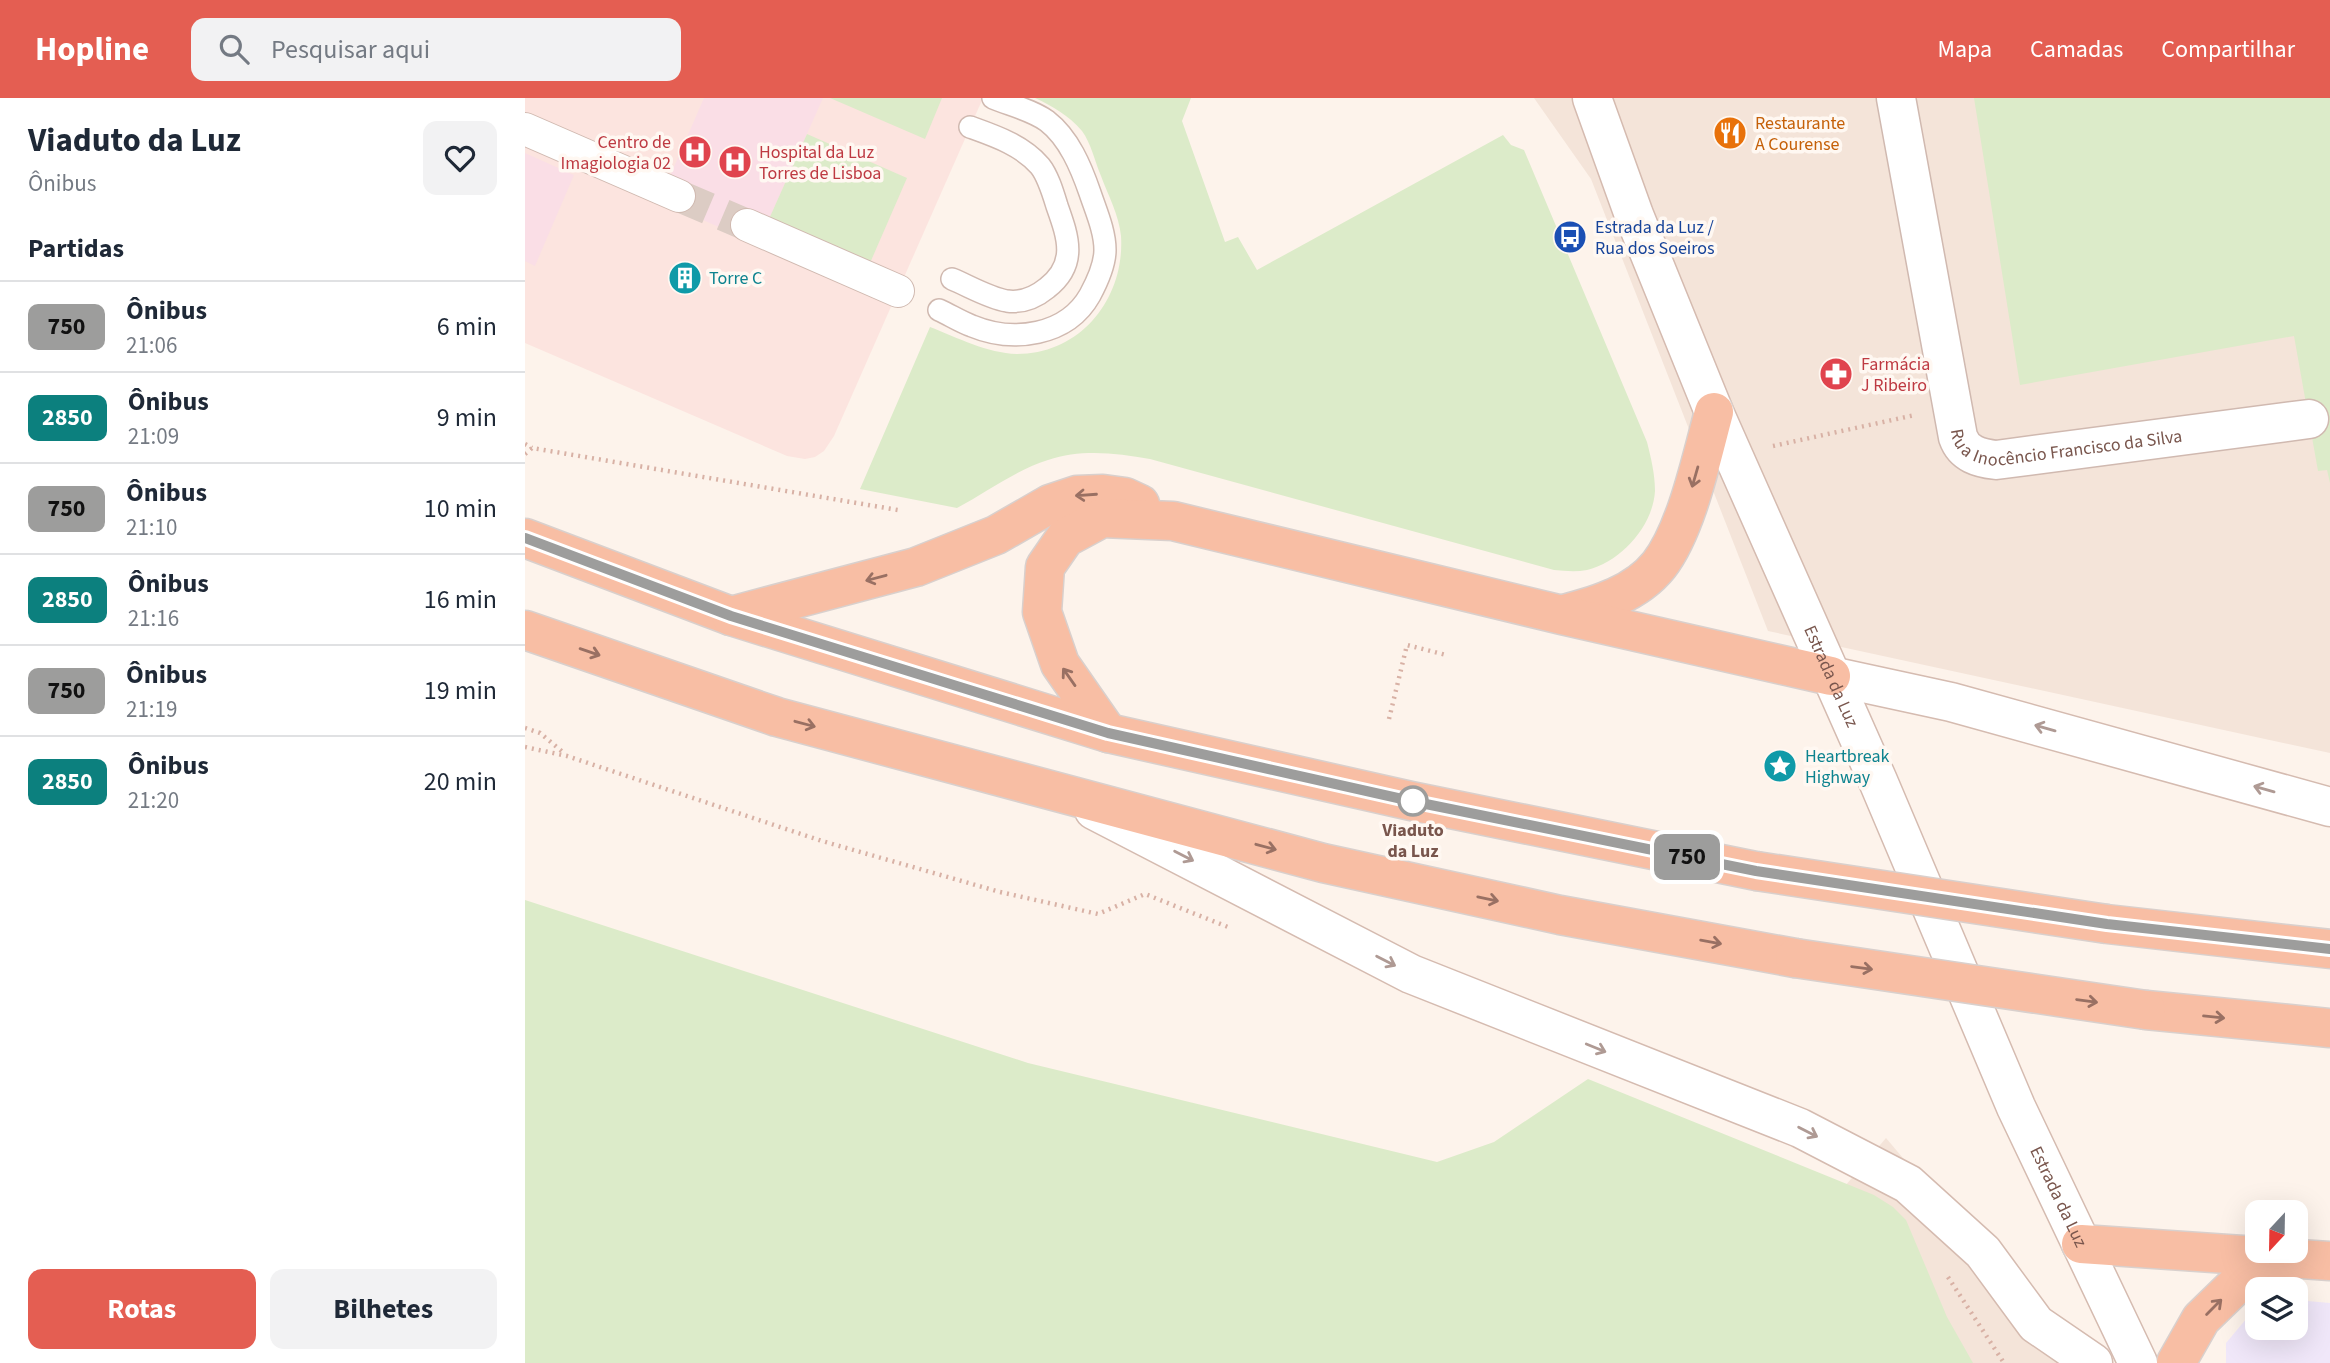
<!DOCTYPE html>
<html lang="pt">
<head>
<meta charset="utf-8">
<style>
  body { margin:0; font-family:"Source Sans 3",sans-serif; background:#f2f2f3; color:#1f2937; height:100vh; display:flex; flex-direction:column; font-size:26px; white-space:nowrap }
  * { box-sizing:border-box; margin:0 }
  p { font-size:23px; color:#747a83 }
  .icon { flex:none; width:38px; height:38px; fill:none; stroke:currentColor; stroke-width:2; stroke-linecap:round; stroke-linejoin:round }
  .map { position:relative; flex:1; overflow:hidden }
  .sheet { display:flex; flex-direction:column; background:#fff; width:525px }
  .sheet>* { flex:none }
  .badge { padding:0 14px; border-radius:10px; font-size:24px; line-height:46px }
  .needle { width:46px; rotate:202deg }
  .fabs { position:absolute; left:1720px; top:1102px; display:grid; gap:14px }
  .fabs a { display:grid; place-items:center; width:63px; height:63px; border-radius:14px; background:#fff; box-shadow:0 7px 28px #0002; font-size:35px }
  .map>.badge { position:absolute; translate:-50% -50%; box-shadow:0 0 0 4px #fff }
  h2 { padding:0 28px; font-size:26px; line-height:63px }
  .round { display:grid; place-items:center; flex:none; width:74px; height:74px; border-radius:14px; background:#f2f2f3 }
  .head { display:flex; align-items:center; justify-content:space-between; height:119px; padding:0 28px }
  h1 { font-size:33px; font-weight:700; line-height:52px }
  .action { display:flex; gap:14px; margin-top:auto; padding:14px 28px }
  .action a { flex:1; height:80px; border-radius:14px; background:#e45e52; color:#fff; font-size:28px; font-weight:700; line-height:80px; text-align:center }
  .action a+a { background:#f2f2f3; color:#1f2937 }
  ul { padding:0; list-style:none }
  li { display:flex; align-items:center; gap:21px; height:91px; padding:0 28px; border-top:2px solid #e0e1e3 }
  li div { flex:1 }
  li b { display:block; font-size:26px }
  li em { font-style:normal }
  li .badge { min-width:77px; font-weight:700; text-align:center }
  header { display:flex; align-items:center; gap:42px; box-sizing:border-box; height:98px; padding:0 35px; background:#e45e52; color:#fff }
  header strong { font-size:33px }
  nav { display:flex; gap:38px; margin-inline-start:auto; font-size:24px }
  .search { width:490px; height:63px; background:#f2f2f3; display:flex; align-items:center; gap:18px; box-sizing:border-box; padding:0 24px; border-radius:14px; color:#747a83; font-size:26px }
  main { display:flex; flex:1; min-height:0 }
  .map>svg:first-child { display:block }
</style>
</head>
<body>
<header>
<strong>Hopline</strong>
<div class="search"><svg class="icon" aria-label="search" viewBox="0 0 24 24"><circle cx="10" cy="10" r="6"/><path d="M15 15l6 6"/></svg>Pesquisar aqui</div>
<nav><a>Mapa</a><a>Camadas</a><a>Compartilhar</a></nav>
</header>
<main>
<section class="sheet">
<div class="head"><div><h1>Viaduto da Luz</h1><p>Ônibus</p></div><a class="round"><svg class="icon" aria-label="heart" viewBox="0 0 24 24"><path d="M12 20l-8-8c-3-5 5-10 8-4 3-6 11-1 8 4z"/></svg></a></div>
<h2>Partidas</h2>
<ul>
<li><span class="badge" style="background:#9d9d9c;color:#111">750</span><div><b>Ônibus</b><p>21:06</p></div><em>6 min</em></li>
<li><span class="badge" style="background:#0c807e;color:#fff">2850</span><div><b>Ônibus</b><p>21:09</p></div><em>9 min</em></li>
<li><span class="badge" style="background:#9d9d9c;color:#111">750</span><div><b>Ônibus</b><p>21:10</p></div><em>10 min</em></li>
<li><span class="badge" style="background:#0c807e;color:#fff">2850</span><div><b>Ônibus</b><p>21:16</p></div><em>16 min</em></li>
<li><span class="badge" style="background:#9d9d9c;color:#111">750</span><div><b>Ônibus</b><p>21:19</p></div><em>19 min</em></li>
<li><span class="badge" style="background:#0c807e;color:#fff">2850</span><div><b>Ônibus</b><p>21:20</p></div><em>20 min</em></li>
</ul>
<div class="action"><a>Rotas</a><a>Bilhetes</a></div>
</section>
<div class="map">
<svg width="1805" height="1265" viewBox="0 0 1805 1265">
  <rect width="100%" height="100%" fill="#fdf3eb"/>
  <g fill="#f4e4d9">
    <path d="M1009,0h796v655l-562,-122 -177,-452z"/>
    <path d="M1361,1040l190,225h-382z"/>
  </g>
  <path fill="#fce4df" d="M0,0h458l-149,338 -10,15 -9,6 -10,2 -18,-3 -262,-113z"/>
  <path fill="#f0e7f9" d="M1771,1202l34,3v60h-104v-20l26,-31 5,-3v19h39z"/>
  <g fill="#fadee6">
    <path d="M179,0h119l-54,121 -28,18 -67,-30 -4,-31z"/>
    <path d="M0,55l49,22 -39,91 -10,-5z"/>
  </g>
  <g fill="#dcebc9">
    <path d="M305,0h112l-17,41z"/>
    <path d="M510,0h156l-9,23 43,121 13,-5 19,33 246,-135 8,10 13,5 123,292c4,16 8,32 8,49 -2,35 -34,71 -68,79 -11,2 -22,1 -33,0l-404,-111c-34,-6 -69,-10 -102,1 -32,10 -61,32 -91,48l-97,-19 70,-162c28,11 57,26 87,27 64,0 108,-56 104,-118 -2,-21 -13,-41 -20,-60 -6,-14 -10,-33 -19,-45 -14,-16 -28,-24 -47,-33z"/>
    <path d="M1449,0h356v385l-3,-13 -9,1 -24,-135 -274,49z"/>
    <path d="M282,36l100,44 -37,85 -101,-44z"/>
    <path d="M0,802l503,163 409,99 57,-20 94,-63 286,116 19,12 13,13 41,97 26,46h-1448z"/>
  </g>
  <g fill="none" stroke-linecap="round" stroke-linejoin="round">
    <path stroke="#dcccc4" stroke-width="32" stroke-dasharray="32 16" stroke-linecap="butt" d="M154,98l68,29"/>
    <defs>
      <g id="service">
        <path d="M427,181c17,7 37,19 55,22 15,2 29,-4 40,-13 31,-24 21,-51 10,-82 -4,-13 -9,-30 -17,-40 -18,-21 -45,-30 -70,-39"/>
        <path d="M414,212c11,5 22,12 33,16 41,17 95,10 118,-31 7,-13 15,-30 15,-45 0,-19 -9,-39 -15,-57 -9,-26 -21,-55 -43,-72 -15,-11 -37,-16 -54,-23"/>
      </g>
      <g id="pedestrian">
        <path d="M0,31l154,67"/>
        <path d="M222,127l151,66"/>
      </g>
      <g id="minor">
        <path id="s1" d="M1371,0l62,339c6,17 21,21 38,23l313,-41"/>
      </g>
      <g id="secondary">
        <path id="s2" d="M1067,0l42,117 80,197 164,369 138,326 122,256"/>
        <path d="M1306,578l120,26 379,105"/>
        <path d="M569,712l317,164 389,154 108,56 75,68 53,72 57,39"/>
      </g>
      <g id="trunk">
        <path d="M0,440l206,78 377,117 303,68 345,70"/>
        <path d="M1039,516c34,-9 72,-20 95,-49 28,-36 43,-109 55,-153"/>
        <path d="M206,518l185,-49 80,-32 54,-31 27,-9 26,-1 22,3 15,7"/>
        <path d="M0,532l252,87 546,146 237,52 235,43"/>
        <path d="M583,635l-48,-69 -18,-52 3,-45 20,-29 37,-20 71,3 389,94 269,61"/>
        <path d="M1582,826l223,25"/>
        <path d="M1621,912l184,18"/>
        <path d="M1556,1146l249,17"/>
        <path d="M1651,1265l25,-44 36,-35 43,-25"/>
      </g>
    </defs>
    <use href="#service" stroke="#d0b9b0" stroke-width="24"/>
    <use href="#pedestrian" stroke="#d0b9b0" stroke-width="34"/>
    <use href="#minor" stroke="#d0b9b0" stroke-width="41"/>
    <use href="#secondary" stroke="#d5bbb0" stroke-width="41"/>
    <use href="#trunk" stroke="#d9d0cd" stroke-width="41"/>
    <g stroke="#d8b1a5" stroke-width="4.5" stroke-dasharray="2 5" stroke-linecap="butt">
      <path d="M0,346l7,4"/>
      <path d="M1248,348l142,-31"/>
      <path d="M0,356l7,-6 366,62"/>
      <path d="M864,621l18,-74 39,10"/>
      <path d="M0,630l15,5 25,21"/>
      <path d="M0,649l42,9 255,85 178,51 98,22 47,-20 83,33"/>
      <path d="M1423,1179l56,86"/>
    </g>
    <use href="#service" stroke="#fff" stroke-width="21"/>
    <use href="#pedestrian" stroke="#fff" stroke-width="32"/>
    <use href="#minor" stroke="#fff" stroke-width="38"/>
    <use href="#secondary" stroke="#fff" stroke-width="38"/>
    <use href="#trunk" stroke="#f8bea4" stroke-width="38"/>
    <defs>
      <g id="trunk-bridge">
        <path d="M1231,773l351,53"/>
        <path d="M1270,860l351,52"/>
      </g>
    </defs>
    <use href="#trunk-bridge" stroke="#d9d0cd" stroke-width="41" stroke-linecap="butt"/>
    <use href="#trunk-bridge" stroke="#f8bea4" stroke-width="38"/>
  </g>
  <defs><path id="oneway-shaft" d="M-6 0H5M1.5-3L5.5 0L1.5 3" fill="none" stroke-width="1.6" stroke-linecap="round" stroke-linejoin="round" transform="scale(1.75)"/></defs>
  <g stroke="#997063">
    <use href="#oneway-shaft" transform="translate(1170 379) rotate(106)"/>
    <use href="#oneway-shaft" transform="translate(561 397) rotate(176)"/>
    <use href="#oneway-shaft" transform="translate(351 480) rotate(165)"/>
    <use href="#oneway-shaft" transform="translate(65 554) rotate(19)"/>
    <use href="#oneway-shaft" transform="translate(544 579) rotate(-125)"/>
    <use href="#oneway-shaft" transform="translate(280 626) rotate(15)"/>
    <use href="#oneway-shaft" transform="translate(741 749) rotate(15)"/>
    <use href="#oneway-shaft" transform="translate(963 801) rotate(12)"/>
    <use href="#oneway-shaft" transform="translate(1186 844) rotate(10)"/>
    <use href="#oneway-shaft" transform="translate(1337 870) rotate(8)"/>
    <use href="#oneway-shaft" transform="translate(1562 903) rotate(8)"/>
    <use href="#oneway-shaft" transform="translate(1689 919) rotate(6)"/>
    <use href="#oneway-shaft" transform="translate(1689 1209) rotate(-45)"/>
  </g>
  <g stroke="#af9a94">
    <use href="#oneway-shaft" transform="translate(1520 630) rotate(-164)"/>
    <use href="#oneway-shaft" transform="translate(1739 691) rotate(-164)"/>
    <use href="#oneway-shaft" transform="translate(659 758) rotate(27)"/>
    <use href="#oneway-shaft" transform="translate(861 863) rotate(27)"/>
    <use href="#oneway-shaft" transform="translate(1071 950) rotate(22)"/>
    <use href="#oneway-shaft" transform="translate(1283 1034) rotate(27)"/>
  </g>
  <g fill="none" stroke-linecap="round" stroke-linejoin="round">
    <defs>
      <path id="line" d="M0,440l206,78 377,117 303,68 345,70 351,53 223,25"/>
    </defs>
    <use href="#line" stroke="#fff" stroke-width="16"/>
    <use href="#line" stroke="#9d9d9c" stroke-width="10"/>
  </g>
  <defs>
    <symbol id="restaurant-disc" viewBox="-11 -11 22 22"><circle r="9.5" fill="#e8710a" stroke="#fff8f2"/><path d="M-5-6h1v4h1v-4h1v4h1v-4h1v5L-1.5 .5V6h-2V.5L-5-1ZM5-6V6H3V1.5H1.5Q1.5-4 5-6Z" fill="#fff"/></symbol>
    <symbol id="hospital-disc" viewBox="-11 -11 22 22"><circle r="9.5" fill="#e0444e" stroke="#fff8f2"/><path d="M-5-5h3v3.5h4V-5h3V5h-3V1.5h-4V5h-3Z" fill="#fff"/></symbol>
    <symbol id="bus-disc" viewBox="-11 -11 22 22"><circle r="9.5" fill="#1a4fb4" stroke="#fff8f2"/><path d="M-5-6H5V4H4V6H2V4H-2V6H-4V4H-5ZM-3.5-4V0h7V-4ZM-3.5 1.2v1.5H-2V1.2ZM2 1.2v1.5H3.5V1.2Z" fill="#fff"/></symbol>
    <symbol id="building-disc" viewBox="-11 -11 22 22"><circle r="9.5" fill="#0f9aa8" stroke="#fff8f2"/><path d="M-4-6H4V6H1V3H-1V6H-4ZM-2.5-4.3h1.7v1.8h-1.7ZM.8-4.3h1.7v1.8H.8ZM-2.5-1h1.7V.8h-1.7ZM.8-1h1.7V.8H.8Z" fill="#fff"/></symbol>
    <symbol id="pharmacy-disc" viewBox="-11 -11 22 22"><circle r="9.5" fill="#e0444e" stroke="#fff8f2"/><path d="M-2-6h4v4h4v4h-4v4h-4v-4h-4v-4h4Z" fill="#fff"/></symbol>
    <symbol id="sight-disc" viewBox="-11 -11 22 22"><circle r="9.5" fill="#0f9aa8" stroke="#fff8f2"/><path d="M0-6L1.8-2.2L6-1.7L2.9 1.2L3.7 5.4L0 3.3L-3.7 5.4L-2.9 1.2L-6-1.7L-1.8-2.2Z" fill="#fff"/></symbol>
  </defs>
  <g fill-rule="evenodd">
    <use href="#restaurant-disc" x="1186" y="16" width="38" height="38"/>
    <use href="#hospital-disc" x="151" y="35" width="38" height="38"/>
    <use href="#hospital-disc" x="191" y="45" width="38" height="38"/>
    <use href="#bus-disc" x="1026" y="120" width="38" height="38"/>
    <use href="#building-disc" x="141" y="161" width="38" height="38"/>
    <use href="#pharmacy-disc" x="1292" y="257" width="38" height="38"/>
    <use href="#sight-disc" x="1236" y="649" width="38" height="38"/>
  </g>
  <circle fill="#fff" stroke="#9d9d9c" stroke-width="3.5" cx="888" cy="703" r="14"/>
  <g text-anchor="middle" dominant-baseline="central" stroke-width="7" stroke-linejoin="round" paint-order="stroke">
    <g font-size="18" fill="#c56008" stroke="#fff8f2" text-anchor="start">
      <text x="1230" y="25">Restaurante<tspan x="1230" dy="21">A Courense</tspan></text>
    </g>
    <g font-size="18" fill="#be3a42" stroke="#fff8f2" text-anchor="start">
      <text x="146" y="44" text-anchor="end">Centro de<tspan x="146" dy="21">Imagiologia 02</tspan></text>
      <text x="234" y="54">Hospital da Luz<tspan x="234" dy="21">Torres de Lisboa</tspan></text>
      <text x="1336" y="266">Farmácia<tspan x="1336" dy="21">J Ribeiro</tspan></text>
    </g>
    <g font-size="18" fill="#164399" stroke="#fff8f2" text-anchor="start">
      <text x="1070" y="129">Estrada da Luz /<tspan x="1070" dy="21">Rua dos Soeiros</tspan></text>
    </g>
    <g font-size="18" fill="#0d838f" stroke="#fff8f2" text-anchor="start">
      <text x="184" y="180">Torre C</text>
      <text x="1280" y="658">Heartbreak<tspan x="1280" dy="21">Highway</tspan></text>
    </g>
    <g font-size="18" fill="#79564d" stroke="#fff8f2">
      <text stroke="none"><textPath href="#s1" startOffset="458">Rua Inocêncio Francisco da Silva</textPath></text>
      <text stroke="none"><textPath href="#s2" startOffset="626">Estrada da Luz</textPath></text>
      <text stroke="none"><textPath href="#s2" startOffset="1194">Estrada da Luz</textPath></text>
    </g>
    <g font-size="18" font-weight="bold" fill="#79564d" stroke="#fff8f2">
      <text x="888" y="732">Viaduto<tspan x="888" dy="21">da Luz</tspan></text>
    </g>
  </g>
</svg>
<div class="fabs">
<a><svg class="needle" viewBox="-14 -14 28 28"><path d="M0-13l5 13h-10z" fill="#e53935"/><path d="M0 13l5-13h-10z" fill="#747a83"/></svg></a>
<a><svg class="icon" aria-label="layers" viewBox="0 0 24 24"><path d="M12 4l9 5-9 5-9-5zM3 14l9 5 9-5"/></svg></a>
</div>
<b class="badge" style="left:1162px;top:759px;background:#9d9d9c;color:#111">750</b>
</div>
</main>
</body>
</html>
